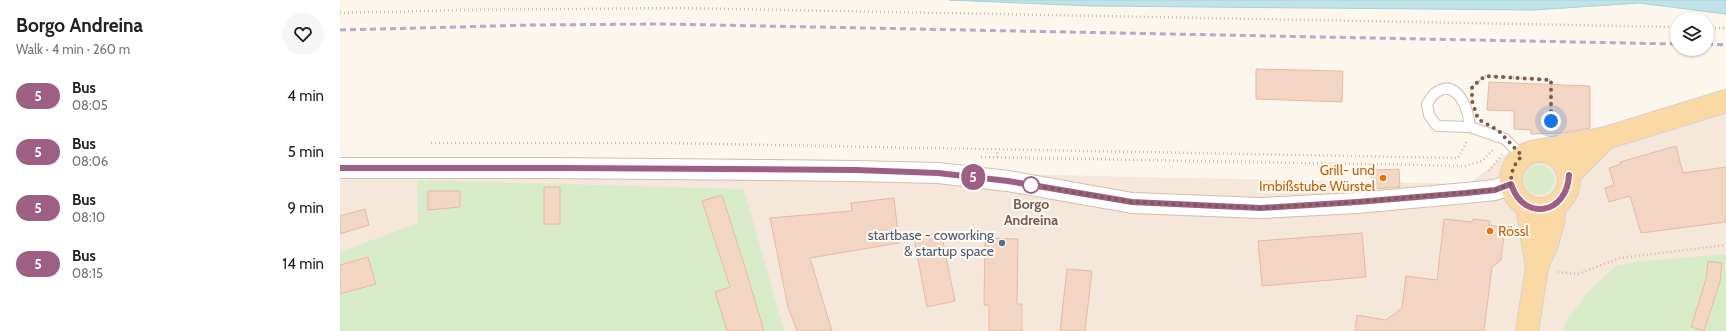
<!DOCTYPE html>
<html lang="en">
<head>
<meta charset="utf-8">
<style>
  body { margin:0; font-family:Cabin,sans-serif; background:#f6f6f6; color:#202124; height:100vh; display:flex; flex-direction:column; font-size:15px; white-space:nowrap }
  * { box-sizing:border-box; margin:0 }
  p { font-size:13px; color:#757577 }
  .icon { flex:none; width:22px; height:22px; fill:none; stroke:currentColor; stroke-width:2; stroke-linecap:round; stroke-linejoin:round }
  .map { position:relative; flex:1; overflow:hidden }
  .panel { display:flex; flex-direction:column; background:#fff; width:340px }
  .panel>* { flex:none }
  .badge { padding:0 8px; border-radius:13px; font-size:14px; line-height:26px }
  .tools { position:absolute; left:1330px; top:12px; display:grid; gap:8px }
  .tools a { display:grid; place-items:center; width:44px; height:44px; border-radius:50%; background:#fff; box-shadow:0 1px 3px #0004; font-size:20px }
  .you { position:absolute; width:20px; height:20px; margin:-10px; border:3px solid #fff; border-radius:50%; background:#1a73e8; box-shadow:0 0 0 6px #1a73e833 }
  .map>.badge { position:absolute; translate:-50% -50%; box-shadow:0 0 0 2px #fff }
  .round { display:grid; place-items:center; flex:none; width:42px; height:42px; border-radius:21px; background:#f6f6f6 }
  .overview { display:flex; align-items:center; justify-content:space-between; height:68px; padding:0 16px }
  h1 { font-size:19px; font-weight:800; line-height:30px }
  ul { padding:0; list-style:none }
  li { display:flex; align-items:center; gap:12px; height:56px; padding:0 16px }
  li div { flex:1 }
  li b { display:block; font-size:15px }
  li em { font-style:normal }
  li .badge { min-width:44px; font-weight:700; text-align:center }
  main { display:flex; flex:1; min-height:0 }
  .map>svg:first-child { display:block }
</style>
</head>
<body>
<main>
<section class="panel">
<div class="overview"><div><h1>Borgo Andreina</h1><p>Walk · 4 min · 260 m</p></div><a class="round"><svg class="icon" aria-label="heart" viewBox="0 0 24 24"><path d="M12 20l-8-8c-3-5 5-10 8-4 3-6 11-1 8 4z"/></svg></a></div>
<ul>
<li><span class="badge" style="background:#9e5f84;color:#fff">5</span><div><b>Bus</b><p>08:05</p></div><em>4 min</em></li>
<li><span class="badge" style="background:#9e5f84;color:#fff">5</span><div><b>Bus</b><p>08:06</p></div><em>5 min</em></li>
<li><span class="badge" style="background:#9e5f84;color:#fff">5</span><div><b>Bus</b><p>08:10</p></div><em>9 min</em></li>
<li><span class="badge" style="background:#9e5f84;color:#fff">5</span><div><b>Bus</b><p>08:15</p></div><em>14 min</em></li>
</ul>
</section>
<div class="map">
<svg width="1386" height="331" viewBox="0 0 1386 331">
  <rect width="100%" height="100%" fill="#fdf6ec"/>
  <path fill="#f5e8da" d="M1386,91v240h-1386v-171l1129,24 51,-41 45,-5z"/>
  <g fill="#d8ecc9">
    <circle cx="1199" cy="180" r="15"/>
    <path d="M77,180l327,9 40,142h-444v-79l78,-29z"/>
    <path d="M1386,254v77h-163l3,-9 23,-31 27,-25 18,-4z"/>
  </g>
  <path fill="#bfe3e8" stroke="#a5d3da" d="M609,0h777v14l-87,-11 -105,7 -443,-4z"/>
  <g fill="#f3d5c3" stroke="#e6bba3">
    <path d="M916,69l87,2 -1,31 -86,-3z"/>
    <path d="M1149,82l101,4v42l-27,5 -32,1v-4l-17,-1v-18l-27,-1z"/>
    <path d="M1336,146l7,27 43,-6v55l-85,11 -11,-37 -21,6 -4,-14 9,-3 -5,-17 12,-4 -1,-2z"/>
    <path d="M1059,169l1,18 -28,2 -1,-19z"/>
    <rect x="204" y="187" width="16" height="37"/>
    <path d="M88,191h32v16l-32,3z"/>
    <path d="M382,195l22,69 20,67h-37l-12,-39 15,-5 -28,-86z"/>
    <path d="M554,198l5,45 -89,15 22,73h-35l-9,-24 -18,-89 82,-7 -1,-8z"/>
    <path d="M25,209l4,16 -29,9v-18z"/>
    <path d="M1104,219l28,3 1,-3 17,2 -1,4 16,2 -4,33 -9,7 -8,64h-129l2,-16 29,5 16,-12 4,-32 31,4z"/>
    <path d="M601,232l14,69 -28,6 -13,-69z"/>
    <path d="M1022,233l4,44 -104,9 -4,-45z"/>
    <path d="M645,238l33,1 -1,65h5v27h-33v-26h-5z"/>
    <path d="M28,257l8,27 -36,10v-29z"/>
    <path d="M1368,261l14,2 -2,19 -16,49 -13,-4 15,-48z"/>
    <path d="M727,269l25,2 -7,60h-25z"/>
  </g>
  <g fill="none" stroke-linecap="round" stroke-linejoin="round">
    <defs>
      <path id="service" d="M1130,127c-1,-9 -3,-19 -8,-27 -11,-18 -26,-13 -35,4l2,11 8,11 33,1 35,12 17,17"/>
      <path id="minor" d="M0,168h211l305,3 82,2 70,8 124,22 129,5 96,-5 109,-10 29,-3 16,-6"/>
      <g id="primary">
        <path d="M1202,150l64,-12 120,-37"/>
        <circle cx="1200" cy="180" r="29"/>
        <path d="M1229,175l37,-37"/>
        <path d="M1187,206l10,61"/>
        <path d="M1187,331l10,-64 10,-23 6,-21 2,-18"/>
      </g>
    </defs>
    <use href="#service" stroke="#d1beb0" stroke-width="12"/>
    <use href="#minor" stroke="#d1beb0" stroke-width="22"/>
    <use href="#primary" stroke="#dad1cd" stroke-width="24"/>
    <g stroke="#d9b8a5" stroke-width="2.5" stroke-dasharray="1 3" stroke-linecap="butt">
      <path d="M0,13l123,-3 217,-2 997,19"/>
      <path d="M1367,28h19"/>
      <path d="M1132,90v-3l13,-11 66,4v47"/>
      <path d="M91,143h235l792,15 9,-17"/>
      <path d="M641,157l484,9 17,-5 12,-12"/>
      <path d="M657,157l1,-8"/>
      <path d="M1149,171l13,-16"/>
      <path d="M1218,272l20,2 42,-16 106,-13"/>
    </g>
    <use href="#service" stroke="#fff" stroke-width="10"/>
    <use href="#minor" stroke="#fff" stroke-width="20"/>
    <use href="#primary" stroke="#fbd9a5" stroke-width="22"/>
    <g stroke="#b9a8c9" stroke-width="3" stroke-dasharray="6 4" stroke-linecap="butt">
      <path d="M0,30l192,-5 130,-1 1015,20"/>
      <path d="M1367,44l19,1"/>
    </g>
  </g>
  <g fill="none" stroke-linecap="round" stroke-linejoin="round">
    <defs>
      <path id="line" d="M0,168h226l290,2 82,3 70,8 124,21 129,6 96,-6 109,-9 29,-3 16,-6c12,38 56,31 58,-9"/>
    </defs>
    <use href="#line" stroke="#fff" stroke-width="9"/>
    <use href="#line" stroke="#9e5f84" stroke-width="6"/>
    <path stroke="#7a5c4d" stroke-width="4" stroke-dasharray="0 7.2" d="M691,185l101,17 129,6 96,-6 138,-12 16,-6c0,-12 2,-19 11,-28l-23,-25 -21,-12 -6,-18v-14l13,-11 66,4v41"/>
  </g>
  <g fill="#e8710a" stroke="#fffaf3" stroke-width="1.5">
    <circle cx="1043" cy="178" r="4"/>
    <circle cx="1150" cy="231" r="4"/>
  </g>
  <circle fill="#fff" stroke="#9e5f84" stroke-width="2" cx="691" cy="185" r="8"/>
  <circle fill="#5c6f8a" stroke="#fffaf3" stroke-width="1.5" cx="662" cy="243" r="4"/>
  <g text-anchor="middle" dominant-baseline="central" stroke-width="4" stroke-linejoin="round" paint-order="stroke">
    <g font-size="14" fill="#c56008" stroke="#fffaf3" text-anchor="end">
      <text x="1035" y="170">Grill- und<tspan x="1035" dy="16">Imbißstube Würstel</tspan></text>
      <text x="1158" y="231" text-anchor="start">Rössl</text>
    </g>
    <g font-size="14" font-weight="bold" fill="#7a5c4d" stroke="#fffaf3">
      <text x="691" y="204">Borgo<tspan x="691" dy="16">Andreina</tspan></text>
    </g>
    <g font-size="14" fill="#4e5e75" stroke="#fffaf3" text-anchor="end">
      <text x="654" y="235">startbase - coworking<tspan x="654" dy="16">&amp; startup space</tspan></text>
    </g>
  </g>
</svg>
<div class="tools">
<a><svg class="icon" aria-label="layers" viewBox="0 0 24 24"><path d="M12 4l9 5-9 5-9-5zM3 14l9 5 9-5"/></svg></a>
</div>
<div class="you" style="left:1211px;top:121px"></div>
<b class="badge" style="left:633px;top:177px;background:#9e5f84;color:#fff">5</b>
</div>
</main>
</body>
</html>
